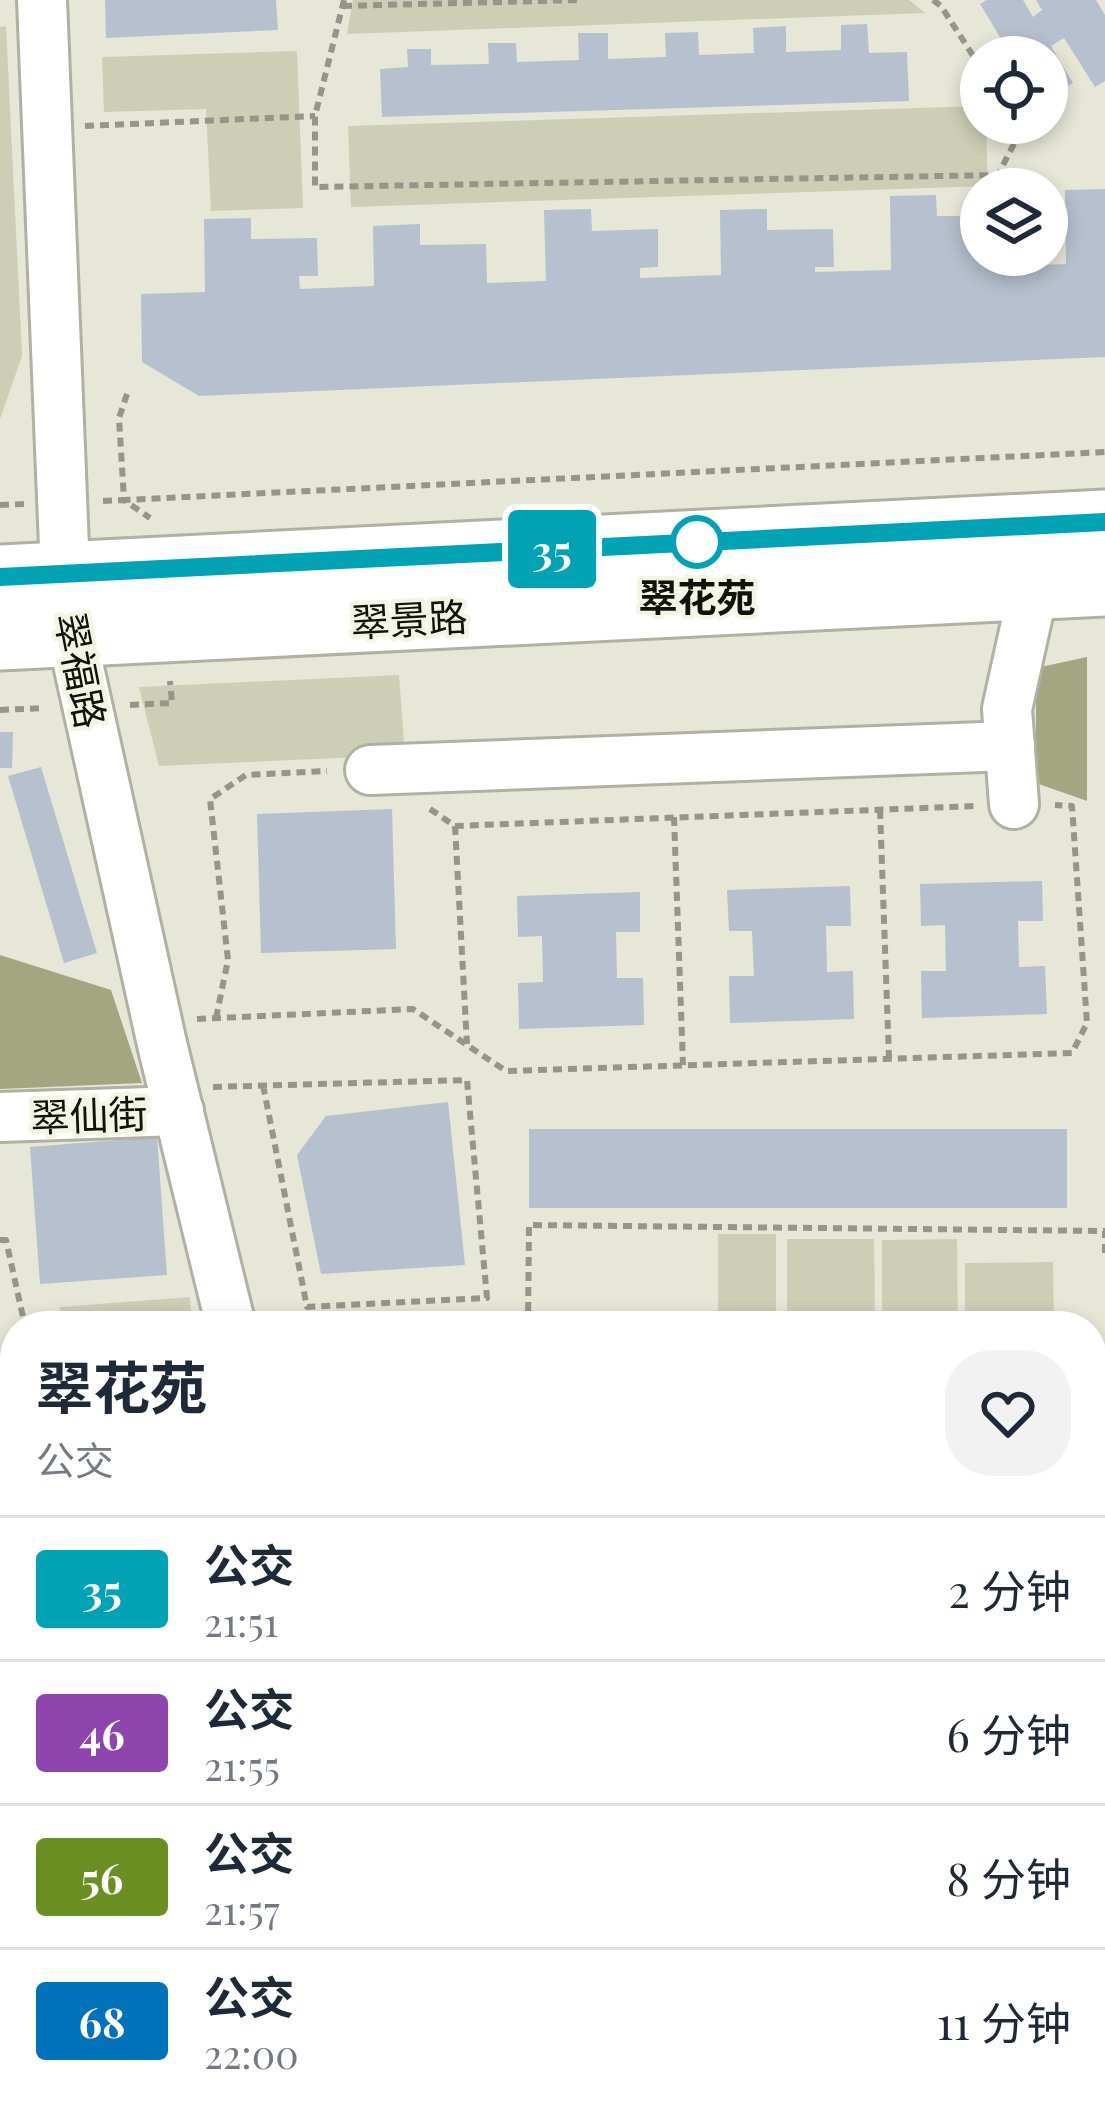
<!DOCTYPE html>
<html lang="zh">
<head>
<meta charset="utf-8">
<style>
  body { margin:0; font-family:"Playfair Display","Noto Sans SC",serif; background:#f2f2f3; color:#1f2937; height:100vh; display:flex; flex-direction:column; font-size:45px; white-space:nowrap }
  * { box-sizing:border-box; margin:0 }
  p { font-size:39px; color:#747a83 }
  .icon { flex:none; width:66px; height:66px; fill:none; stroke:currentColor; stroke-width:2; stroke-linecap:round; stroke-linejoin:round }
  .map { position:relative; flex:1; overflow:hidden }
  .drawer { position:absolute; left:0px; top:1311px; width:1107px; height:807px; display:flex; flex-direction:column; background:#fff; border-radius:48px 48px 0 0; box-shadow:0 6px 18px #0003 }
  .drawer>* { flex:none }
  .badge { padding:0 24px; border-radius:9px; font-size:42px; line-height:78px }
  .buttons { position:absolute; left:960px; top:36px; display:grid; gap:24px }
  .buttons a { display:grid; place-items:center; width:108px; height:108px; border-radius:50%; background:#fff; box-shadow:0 6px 18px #0003; font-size:60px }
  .map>.badge { position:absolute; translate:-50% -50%; box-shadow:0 0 0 6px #fff }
  .round { display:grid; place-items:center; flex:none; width:126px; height:126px; border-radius:48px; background:#f2f2f3 }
  .summary { display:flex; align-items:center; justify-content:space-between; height:204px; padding:0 36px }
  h1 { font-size:57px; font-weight:700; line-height:90px }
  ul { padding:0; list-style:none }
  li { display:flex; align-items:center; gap:36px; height:144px; padding:0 36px; border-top:3px solid #e0e1e3 }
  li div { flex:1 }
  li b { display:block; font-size:45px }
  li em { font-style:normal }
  li .badge { min-width:132px; font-weight:700; text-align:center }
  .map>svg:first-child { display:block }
</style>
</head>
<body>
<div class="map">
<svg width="1105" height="2117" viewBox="0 0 1105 2117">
  <rect width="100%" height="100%" fill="#e6e7d7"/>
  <g fill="#cccfb5">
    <path d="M353,0h556l16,13 -578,21z"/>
    <path d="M6,26l16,330 -22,63v-392z"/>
    <path d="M297,51l6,157 -92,3 -5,-102 -102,3 -2,-55z"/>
    <path d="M981,106v17h5l2,63 -637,21 -3,-81z"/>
    <path d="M399,675l6,80 -246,11 -20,-79z"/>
    <rect x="718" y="1234" width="58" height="92"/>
    <path d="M787,1239h87l1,87h-88z"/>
    <path d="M957,1239l1,87h-76v-86z"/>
    <path d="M1053,1262l1,64h-89v-63z"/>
    <path d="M190,1297l2,29h-131l-1,-19z"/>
    <path d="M15,1779v180l-15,1v-180z"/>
    <path d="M182,2103h130l1,14h-130z"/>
  </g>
  <g fill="#a3a681">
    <path d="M1087,657v144l-51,-18v-115z"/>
    <path d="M0,955l111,35 31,93 -142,6z"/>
    <path d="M0,1361l15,52v229l-15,1z"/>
  </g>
  <g fill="#b6c0ce">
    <path d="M105,0h171l2,30 -172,8z"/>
    <path d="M987,0h36l10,17 9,-7 -6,-10h60l9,15v66l-10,6 -31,-49 -13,8 22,37 -26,15v-41h-35l-32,-53z"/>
    <path d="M867,24l2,29 38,-1 2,49 -527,16 -2,-48 28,-2 -1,-18h24v16l58,-1 -1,-21h28l1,19 62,-2 -1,-27h30v26l58,-2 -1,-24 33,-1 1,23 55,-2 -1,-25 33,-2v26l55,-2v-25z"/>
    <path d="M1105,189v168l-906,39 -57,-34 -1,-68 64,-2 -1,-73 47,-1v21l66,-1 1,38h-19l1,13 74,-3 -1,-60 47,-2v21l66,-1 1,39 59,-2 -2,-71 47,-1 1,22 66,-2v38l-18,1v10l81,-3 -1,-65 47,-1v21l66,-1 1,38h-19v5l76,-2 -1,-74 46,-1 1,21h44v39h4v12l81,-3 -1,-74z"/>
    <path d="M0,732h13l-1,36h-12z"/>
    <path d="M41,767l56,186 -33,10 -56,-187z"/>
    <path d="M392,809l4,140 -135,4 -4,-139z"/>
    <path d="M1042,881l1,40h-25l1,46 26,-1 2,48 -125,4 -1,-47h25l-1,-46 -24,1 -1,-42z"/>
    <path d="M850,886l1,40h-25l1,46 26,-1 1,48 -124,4 -1,-47h25l-2,-45h-23l-2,-41z"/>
    <path d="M640,892v40h-24l1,46h26l1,47 -125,4 -1,-46 25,-1 -1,-46 -24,1 -1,-41z"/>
    <path d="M448,1102l17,163 -144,9 -24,-119 29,-39z"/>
    <rect x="529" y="1129" width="538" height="79"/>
    <path d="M157,1137l10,138 -127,9 -10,-137z"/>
    <path d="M1092,1541h13v114l-13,1z"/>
    <path d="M15,1658v77l-15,1v-77z"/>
    <rect x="1092" y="1771" width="13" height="115"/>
    <path d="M1105,2004v113h-211l-1,-14h199v-98z"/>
    <path d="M15,2015v88h133l1,14h-149v-100z"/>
    <path d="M590,2103h252v14h-251z"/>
  </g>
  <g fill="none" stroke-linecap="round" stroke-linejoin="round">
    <defs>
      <g id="minor">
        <path d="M42,0l23,572 10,78 87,394 69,282"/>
        <path d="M370,770l640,-24"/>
        <path d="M1014,804l-7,-95 27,-122"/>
        <path d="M0,1117l179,-6"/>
        <path d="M418,2103l3,14"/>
        <path d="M860,2103v14"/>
      </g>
      <g id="major">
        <path d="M0,577l1105,-55"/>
        <path d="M0,638l1105,-54"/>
      </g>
    </defs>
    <use href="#minor" stroke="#b0b1a2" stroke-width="54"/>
    <use href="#major" stroke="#b0b1a2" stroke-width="69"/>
    <g stroke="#95958a" stroke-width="6" stroke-dasharray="9 6" stroke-linecap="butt">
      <path d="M344,0l-29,116v71l683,-12 23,-45 -5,-7"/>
      <path d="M933,0l8,6 40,62"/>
      <path d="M343,6l234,-6"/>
      <path d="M85,126l230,-10"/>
      <path d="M127,394l-8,24 5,82 981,-48"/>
      <path d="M103,501l21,-1 26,18"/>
      <path d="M0,505l24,-1"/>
      <path d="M130,705l42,-2 -2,-22"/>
      <path d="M0,710l44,-2"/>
      <path d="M430,809l25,17 521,-20"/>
      <path d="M880,810l9,248"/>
      <path d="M674,817l9,248"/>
      <path d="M455,826l12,218"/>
      <path d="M216,1018l12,-58 -18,-161 36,-24 81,-4"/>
      <path d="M197,1019l216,-10 93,62 566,-18 15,-30 -15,-217 -17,-1"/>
      <path d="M213,1087l254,-7 20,218 -180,9 -44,-222"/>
      <path d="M0,1240h6l19,86"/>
      <path d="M528,1326l1,-101 576,6v22"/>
      <path d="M1092,1522h13"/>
      <path d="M1092,1745h13"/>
      <path d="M0,1760l15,-1"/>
      <path d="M1092,1981h13"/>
      <path d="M0,1992l15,-1"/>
    </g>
    <use href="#minor" stroke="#fff" stroke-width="48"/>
    <use href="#major" stroke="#fff" stroke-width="63"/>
  </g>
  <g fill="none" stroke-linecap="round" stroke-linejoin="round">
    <defs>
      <path id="line" d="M0,577l1105,-55"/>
    </defs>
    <use href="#line" stroke="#fff" stroke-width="27"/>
    <use href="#line" stroke="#00a3b4" stroke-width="18"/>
  </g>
  <circle fill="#fff" stroke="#00a3b4" stroke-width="6" cx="697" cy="542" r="24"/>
  <g text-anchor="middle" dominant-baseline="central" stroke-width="9" stroke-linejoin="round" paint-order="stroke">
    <g font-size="39" font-weight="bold" fill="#12120d" stroke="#f3f5e4">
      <text x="697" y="596">翠花苑</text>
    </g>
    <g font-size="39" fill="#12120d" stroke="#f3f5e4">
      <text transform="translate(409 618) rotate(-3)">翠景路</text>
      <text transform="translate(82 670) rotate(79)">翠福路</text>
      <text transform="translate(89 1114) rotate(-2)">翠仙街</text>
    </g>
  </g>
</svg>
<div class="buttons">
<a><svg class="icon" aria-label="locate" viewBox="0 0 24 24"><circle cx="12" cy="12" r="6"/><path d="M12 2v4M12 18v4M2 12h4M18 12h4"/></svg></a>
<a><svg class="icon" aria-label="layers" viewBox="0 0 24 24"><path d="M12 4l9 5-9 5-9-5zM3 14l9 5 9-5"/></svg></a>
</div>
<b class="badge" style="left:552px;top:549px;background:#00a3b4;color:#fff">35</b>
<section class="drawer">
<div class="summary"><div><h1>翠花苑</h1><p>公交</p></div><a class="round"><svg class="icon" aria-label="heart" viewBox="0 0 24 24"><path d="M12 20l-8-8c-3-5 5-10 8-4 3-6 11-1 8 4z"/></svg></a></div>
<ul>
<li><span class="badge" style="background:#00a3b4;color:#fff">35</span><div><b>公交</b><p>21:51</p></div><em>2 分钟</em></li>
<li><span class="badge" style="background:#8e44ad;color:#fff">46</span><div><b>公交</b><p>21:55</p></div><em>6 分钟</em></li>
<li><span class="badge" style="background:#6b8e23;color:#fff">56</span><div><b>公交</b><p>21:57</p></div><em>8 分钟</em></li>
<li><span class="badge" style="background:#0072bc;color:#fff">68</span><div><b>公交</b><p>22:00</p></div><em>11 分钟</em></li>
</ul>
</section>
</div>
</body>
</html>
